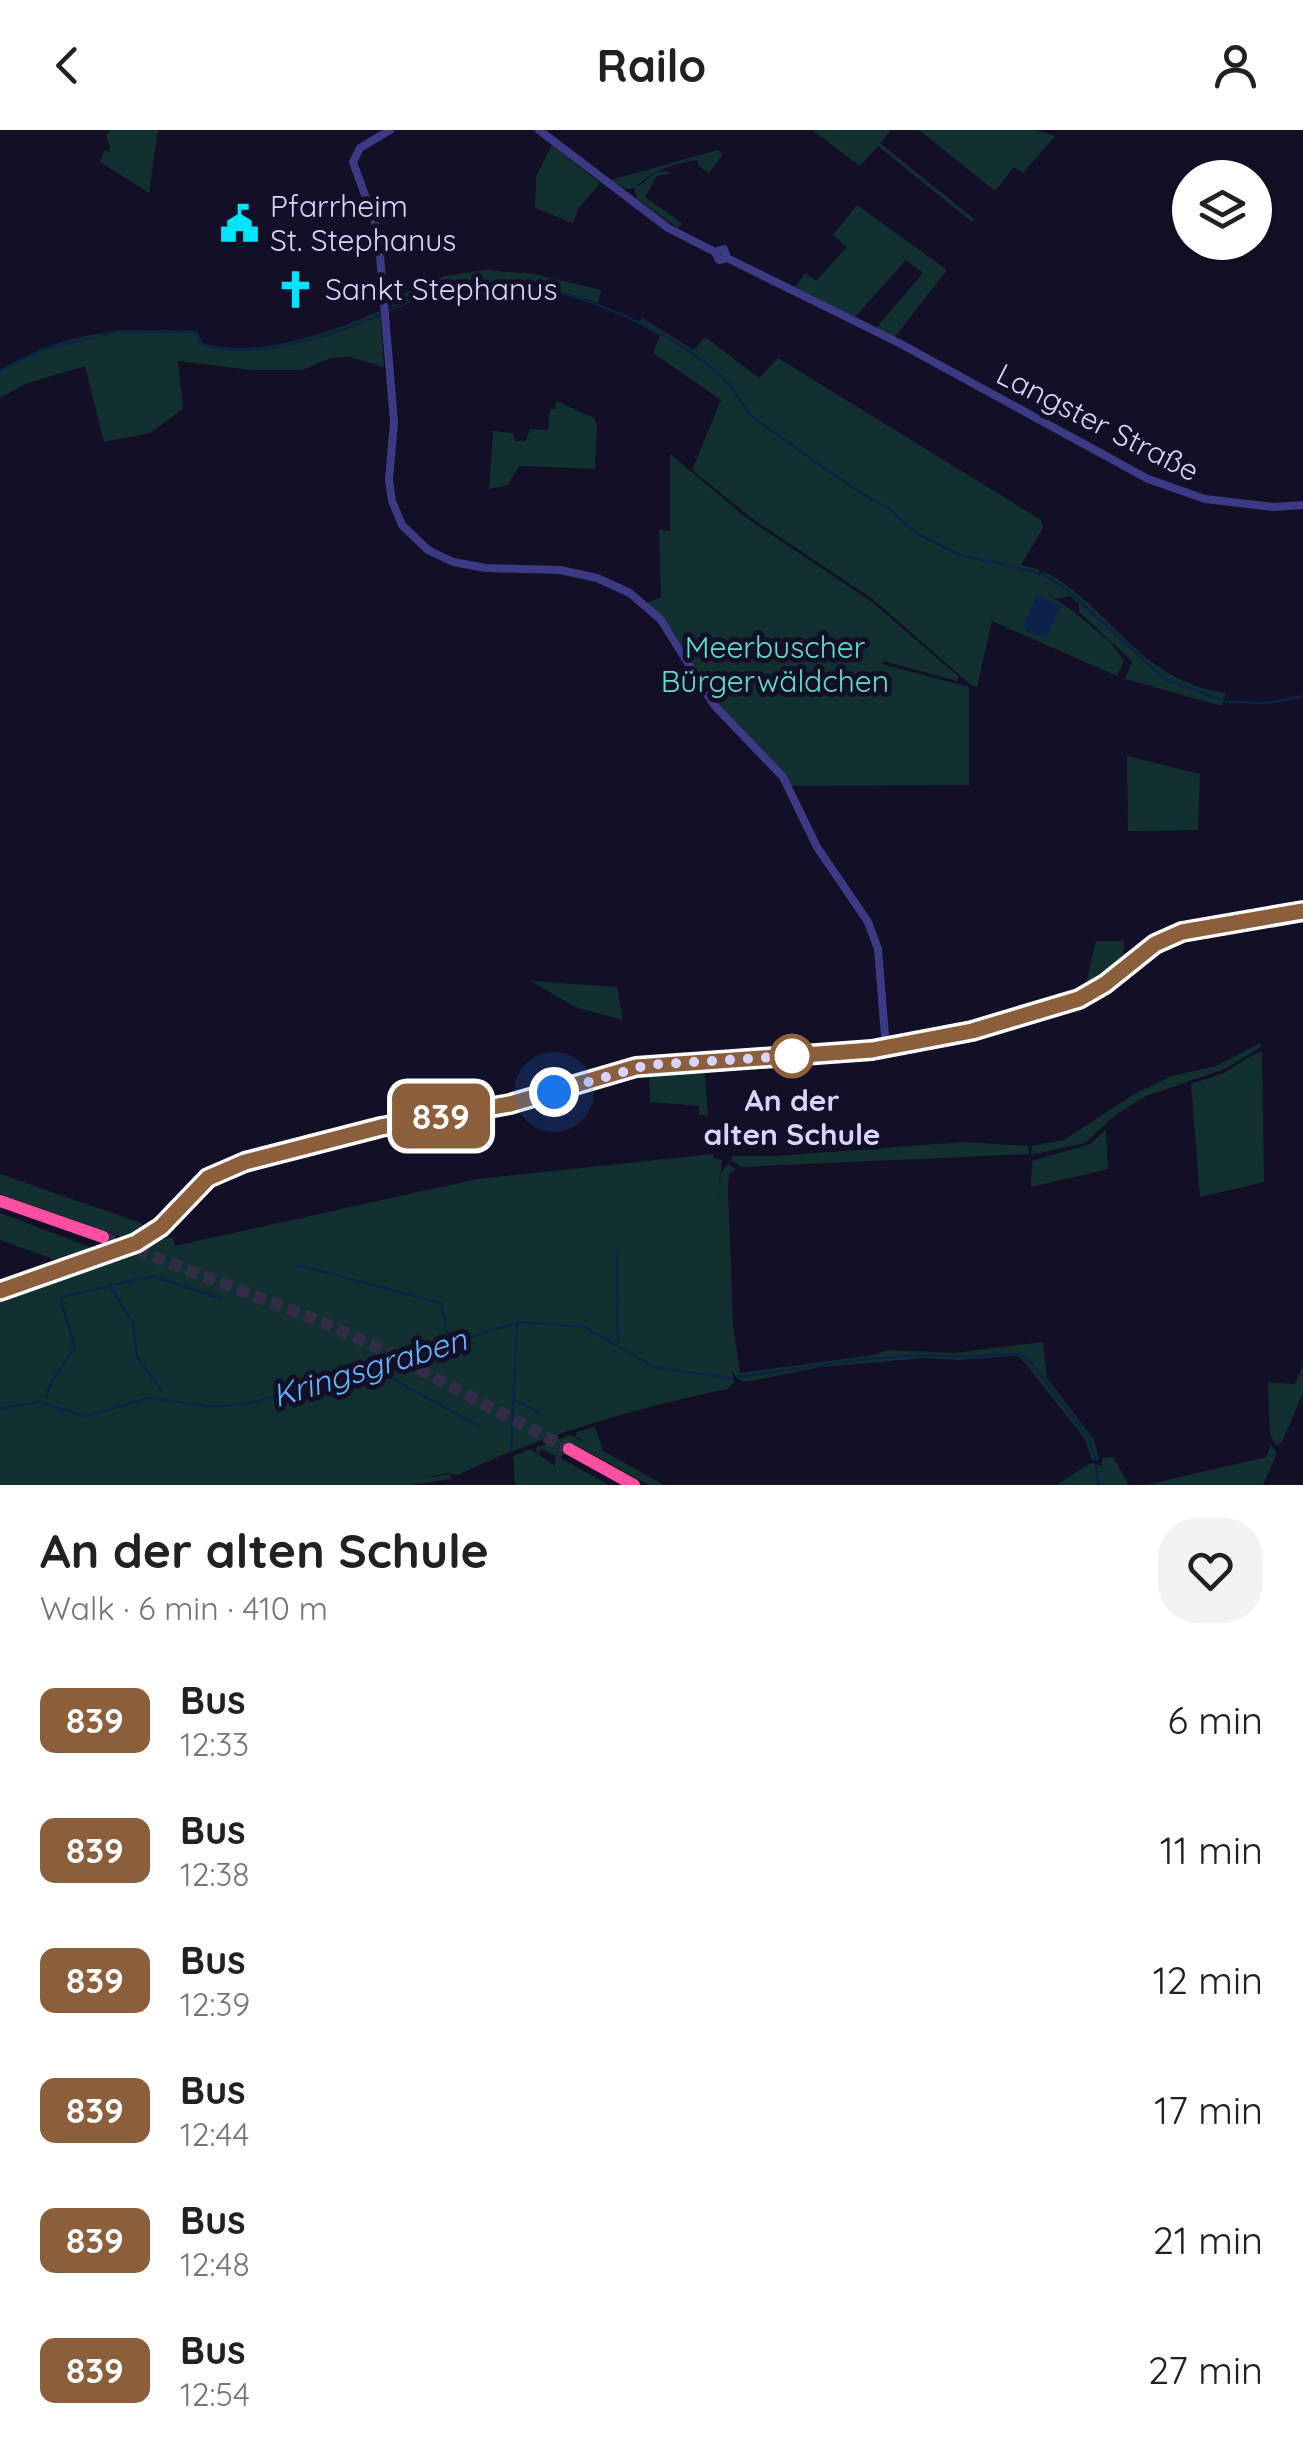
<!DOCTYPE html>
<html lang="en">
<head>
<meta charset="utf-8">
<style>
  body { margin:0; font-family:Quicksand,sans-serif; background:#f2f2f2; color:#202124; height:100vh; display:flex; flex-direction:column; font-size:38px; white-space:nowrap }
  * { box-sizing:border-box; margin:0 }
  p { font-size:32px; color:#757577 }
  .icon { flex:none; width:55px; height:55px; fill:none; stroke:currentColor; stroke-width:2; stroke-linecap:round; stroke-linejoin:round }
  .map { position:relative; height:1355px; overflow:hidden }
  .panel { display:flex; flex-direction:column; background:#fff; flex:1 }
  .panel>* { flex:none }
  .badge { padding:0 20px; border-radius:15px; font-size:35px; line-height:65px }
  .tools { position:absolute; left:1172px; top:30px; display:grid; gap:20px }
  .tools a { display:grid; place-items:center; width:100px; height:100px; border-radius:50%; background:#fff; box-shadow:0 2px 8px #0004; font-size:50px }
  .you { position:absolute; width:50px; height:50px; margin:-25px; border:8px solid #fff; border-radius:50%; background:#1a73e8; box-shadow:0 0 0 15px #1a73e833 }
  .map>.badge { position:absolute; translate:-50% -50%; box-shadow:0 0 0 5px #fff }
  .round { display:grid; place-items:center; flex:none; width:105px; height:105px; border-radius:40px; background:#f2f2f2 }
  .headline { display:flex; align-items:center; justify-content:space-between; height:170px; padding:0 40px }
  h1 { font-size:48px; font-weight:800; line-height:75px }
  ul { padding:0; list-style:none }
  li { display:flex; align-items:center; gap:30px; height:130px; padding:0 40px }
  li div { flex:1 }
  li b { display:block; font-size:38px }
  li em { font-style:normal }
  li .badge { min-width:110px; font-weight:700; text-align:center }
  header { display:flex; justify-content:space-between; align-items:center; height:130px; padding:0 40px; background:#fff; font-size:45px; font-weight:800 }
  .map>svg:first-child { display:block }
</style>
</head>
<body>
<header><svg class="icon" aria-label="back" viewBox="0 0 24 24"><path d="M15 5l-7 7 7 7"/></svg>Railo<svg class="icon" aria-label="person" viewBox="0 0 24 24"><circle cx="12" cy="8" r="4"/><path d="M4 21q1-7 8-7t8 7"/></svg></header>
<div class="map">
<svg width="1303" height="1355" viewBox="0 0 1303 1355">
  <rect width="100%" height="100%" fill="#130f26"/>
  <g fill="#12302f">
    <path d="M110,0h48l-9,63 -49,-31 5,-12 4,2 1,-4 -4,-13z"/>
    <path d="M812,0h79l-11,13 94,76 -2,3 -94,-76 -18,20z"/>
    <path d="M919,0h117l19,6 -32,37 -9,-6 -19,24z"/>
    <path d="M552,15l48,38 -22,26 -5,14 -38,-15 1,-32z"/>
    <path d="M718,20l5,4 -14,19 -10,-7 -2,-6c-24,4 -44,10 -61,27 12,-5 18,-21 35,-14l-14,3 -12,21 37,26 -4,5 -41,-29 -3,-11 -8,1 -15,-9z"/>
    <path d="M857,75l90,65 -53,68 -18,-10 47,-55 -17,-13 -51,57 -60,-30 10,-14 11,8 31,-34 -14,-12z"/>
    <path d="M486,140l48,4 67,16 -3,13c-87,-30 -120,-30 -206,4l-1,-8 53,-23z"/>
    <path d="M380,181l4,56 -34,-10 -19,1 -29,12h-51l-73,-9 5,48 -33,24 -46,9 -19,-76 -60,18 -25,14v-28c73,-41 115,-41 197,-39l5,12 7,2c57,11 120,-12 171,-34z"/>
    <path d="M642,188l52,32 11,-13 54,41 19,-20 263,162 2,8 -22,37 19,5 -2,6 7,-4c70,38 92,108 181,121l-4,13 -97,-27 7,-18 -53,-49v-7l-9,-9 -14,3 -18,-11 35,23 38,32 13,18 -7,15 -125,-55 -15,66 -6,-2 -97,-85 -120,-80 -62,-50 29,-70 -68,-47 7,-17 -26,-15h6z"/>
    <path d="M556,271l38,17 3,7 -2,44 -76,-3 -11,19 -19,4 4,-58 20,2 2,8h11l4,-12 18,1 2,-21h5z"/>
    <path d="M670,324l78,65 124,83 87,75 -2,4 -73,-20 -2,3 87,23v98l-177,1 -10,-15 -65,-65 -43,-74 -27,-29 14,-6 -2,-67 11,1z"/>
    <path d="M1127,626l73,18 -2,56 -70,1z"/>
    <path d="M1096,811h28l-1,24 -39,26z"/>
    <path d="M531,851l86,6 6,33 -48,-13z"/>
    <path d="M1260,913l1,4 -36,22 -79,27 -31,19 -30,28 -54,12 1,-9 32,-6 72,-47 36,-17 44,-10z"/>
    <path d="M1262,922l2,130 -64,15 -9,-113 33,-11 32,-20z"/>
    <path d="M704,933l4,52h-9v-9l-49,-4 -1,-34z"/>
    <path d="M1106,1000l2,39 -77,18 1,-26 58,-17z"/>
    <path d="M964,1012l64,4 1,8 -287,13 -10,-6 -1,-5h44z"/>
    <path d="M713,1024v4l9,2 -5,45 4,-32 7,-9 8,5 -7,6 -1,12 5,140 7,46 134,-18 13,-5 67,3 89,-11 4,36 47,62 5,20h-7l-7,-21 -60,-76 -8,-7 -60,4 -32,-2 -104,9 -75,15 -10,-4 -4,-8 2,13 -7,6c-84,17 -192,48 -269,86l-11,-2 -27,6 29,-5 3,5 -41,6h-411v-75l32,-8 -32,6v-115l126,-44 29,-4 -3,-3 20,-5 3,9 302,-67z"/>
    <path d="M0,1044l141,49 6,8 -17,9 -130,-46z"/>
    <path d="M0,1083l101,38 -35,13 -66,-24z"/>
    <path d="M1303,1235v28l-21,49 -6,3 -6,-10 -2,-53 27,2z"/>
    <path d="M595,1297l8,24 61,34h-15l-75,-41 -14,14 49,27h-94l-2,-29 17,-7 25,17v-10l-14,-7 -2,5 -4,-6 35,-13 16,8 -10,-7v-4z"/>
    <path d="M1271,1315l6,9 -14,31h-117l120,-28z"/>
    <path d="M1113,1327l16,28h-73l35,-22 11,3 1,13 -1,-21z"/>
  </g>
  <path fill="#0c2248" d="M1037,464l24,12 -15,31 -19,-5 -4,-5z"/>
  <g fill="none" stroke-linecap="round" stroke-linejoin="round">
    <g stroke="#0c2248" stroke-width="2.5">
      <path d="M390,180c26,-11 52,-24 80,-27 75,-10 197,43 252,94 13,12 20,29 33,42l97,68 40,24 22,21 44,22 81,19"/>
      <path d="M101,206l17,-5 79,1 4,13 5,1c55,12 122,-8 173,-31"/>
      <path d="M0,241l43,-22 52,-12"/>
      <path d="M1041,443l25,16 99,90 58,21"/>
      <path d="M1226,572l41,1 36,-7"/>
      <path d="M617,1123l1,88"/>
      <path d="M297,1135l144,38 7,32"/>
      <path d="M110,1155l23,39 4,33 25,34"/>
      <path d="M372,1238l107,58"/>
      <path d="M738,1247l119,-17 70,-5 30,2 62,-3 12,9 58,75 6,21"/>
      <path d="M46,1267l5,-14 24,-36 -14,-45 3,-6 89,-20 69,23"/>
      <path d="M515,1270l25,13"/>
      <path d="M0,1279l39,-7 46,14 64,-18 67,9 36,-4 267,-81 65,5 70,40 77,11"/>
      <path d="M511,1320l6,-127"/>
      <path d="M1096,1336l3,19"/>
    </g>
    <path stroke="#312d47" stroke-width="12" stroke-dasharray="12 6" stroke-linecap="butt" d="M103,1107l219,85 61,28 186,99"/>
    <g stroke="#3d3a85" stroke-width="8">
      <path d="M390,0l-30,18 -7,14 25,69 16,191 -5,58 3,21 10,24 26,25 25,12 33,6 74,2 37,8 33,15 31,27 53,85 69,72 34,70 51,75 10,27 8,99"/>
      <path d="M539,0l129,98 47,24 9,-3 3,9 -8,2 -4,-8"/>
      <path d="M727,128l174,86 247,135 57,20 68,8 30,-2"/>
      <path d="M0,1161l136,-48 25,-16 47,-50 37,-15 136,-35 129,-23 137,-39 217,-15 107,-19 108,-32 26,-15 50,-39 26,-14 122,-20"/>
    </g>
    <g stroke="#ff4fa3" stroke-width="12">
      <path d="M0,1071l103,36"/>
      <path d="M569,1319l65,36"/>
    </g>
  </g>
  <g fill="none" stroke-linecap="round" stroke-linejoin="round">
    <defs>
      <path id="line" d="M0,1161l136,-48 25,-16 47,-49 37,-16 136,-35 129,-23 126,-37 236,-17 100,-19 107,-32 26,-15 50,-40 27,-12 121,-21"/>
    </defs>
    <use href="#line" stroke="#fff" stroke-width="22"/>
    <use href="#line" stroke="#8b5e3c" stroke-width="15"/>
    <path stroke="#d9d4ff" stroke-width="10" stroke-dasharray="0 18" d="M554,962l93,-27 145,-9"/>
  </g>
  <defs>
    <symbol id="civic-bare" viewBox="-9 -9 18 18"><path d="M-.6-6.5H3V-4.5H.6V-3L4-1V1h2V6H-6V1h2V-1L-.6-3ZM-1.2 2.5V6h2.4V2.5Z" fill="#00e5ff" stroke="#130f26" stroke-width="2.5" paint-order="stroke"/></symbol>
    <symbol id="church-bare" viewBox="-9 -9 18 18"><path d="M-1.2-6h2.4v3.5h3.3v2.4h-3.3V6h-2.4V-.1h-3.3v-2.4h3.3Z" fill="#00e5ff" stroke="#130f26" stroke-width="2.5" paint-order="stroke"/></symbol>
  </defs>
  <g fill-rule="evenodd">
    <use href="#civic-bare" x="212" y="66" width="55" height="55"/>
    <use href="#church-bare" x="268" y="132" width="55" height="55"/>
  </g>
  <circle fill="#fff" stroke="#8b5e3c" stroke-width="5" cx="792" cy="926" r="20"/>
  <g text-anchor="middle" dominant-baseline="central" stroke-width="10" stroke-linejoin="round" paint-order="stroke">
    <g font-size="30" fill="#d9d4ff" stroke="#130f26" text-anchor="start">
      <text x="270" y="76">Pfarrheim<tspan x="270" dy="34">St. Stephanus</tspan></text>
      <text x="325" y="159">Sankt Stephanus</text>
    </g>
    <g font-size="30" fill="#d9d4ff" stroke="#130f26">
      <text transform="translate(1098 292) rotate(27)">Langster Straße</text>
    </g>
    <g font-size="30" fill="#5fe0c0" stroke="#130f26">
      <text x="775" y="517">Meerbuscher<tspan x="775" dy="34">Bürgerwäldchen</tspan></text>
    </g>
    <g font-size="30" font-weight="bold" fill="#d9d4ff" stroke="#130f26">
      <text x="792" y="970">An der<tspan x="792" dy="34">alten Schule</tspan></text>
    </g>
    <g font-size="32" font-style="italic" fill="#62b6ff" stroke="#130f26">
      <text transform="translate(369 1237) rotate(-17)">Kringsgraben</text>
    </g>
  </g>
</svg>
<div class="tools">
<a><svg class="icon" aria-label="layers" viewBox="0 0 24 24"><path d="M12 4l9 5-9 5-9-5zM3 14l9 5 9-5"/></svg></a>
</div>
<div class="you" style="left:554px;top:962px"></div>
<b class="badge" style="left:441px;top:986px;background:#8b5e3c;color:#fff">839</b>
</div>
<section class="panel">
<div class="headline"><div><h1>An der alten Schule</h1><p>Walk · 6 min · 410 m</p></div><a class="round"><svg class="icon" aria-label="heart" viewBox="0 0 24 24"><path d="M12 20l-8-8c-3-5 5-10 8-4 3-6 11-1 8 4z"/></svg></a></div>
<ul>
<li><span class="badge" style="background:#8b5e3c;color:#fff">839</span><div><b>Bus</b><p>12:33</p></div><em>6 min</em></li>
<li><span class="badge" style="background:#8b5e3c;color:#fff">839</span><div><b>Bus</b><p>12:38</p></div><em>11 min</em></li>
<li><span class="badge" style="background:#8b5e3c;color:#fff">839</span><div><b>Bus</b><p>12:39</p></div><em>12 min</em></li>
<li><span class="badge" style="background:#8b5e3c;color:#fff">839</span><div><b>Bus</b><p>12:44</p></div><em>17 min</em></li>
<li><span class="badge" style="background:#8b5e3c;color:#fff">839</span><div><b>Bus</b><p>12:48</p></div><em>21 min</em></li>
<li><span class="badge" style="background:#8b5e3c;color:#fff">839</span><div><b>Bus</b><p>12:54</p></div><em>27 min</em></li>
</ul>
</section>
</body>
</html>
